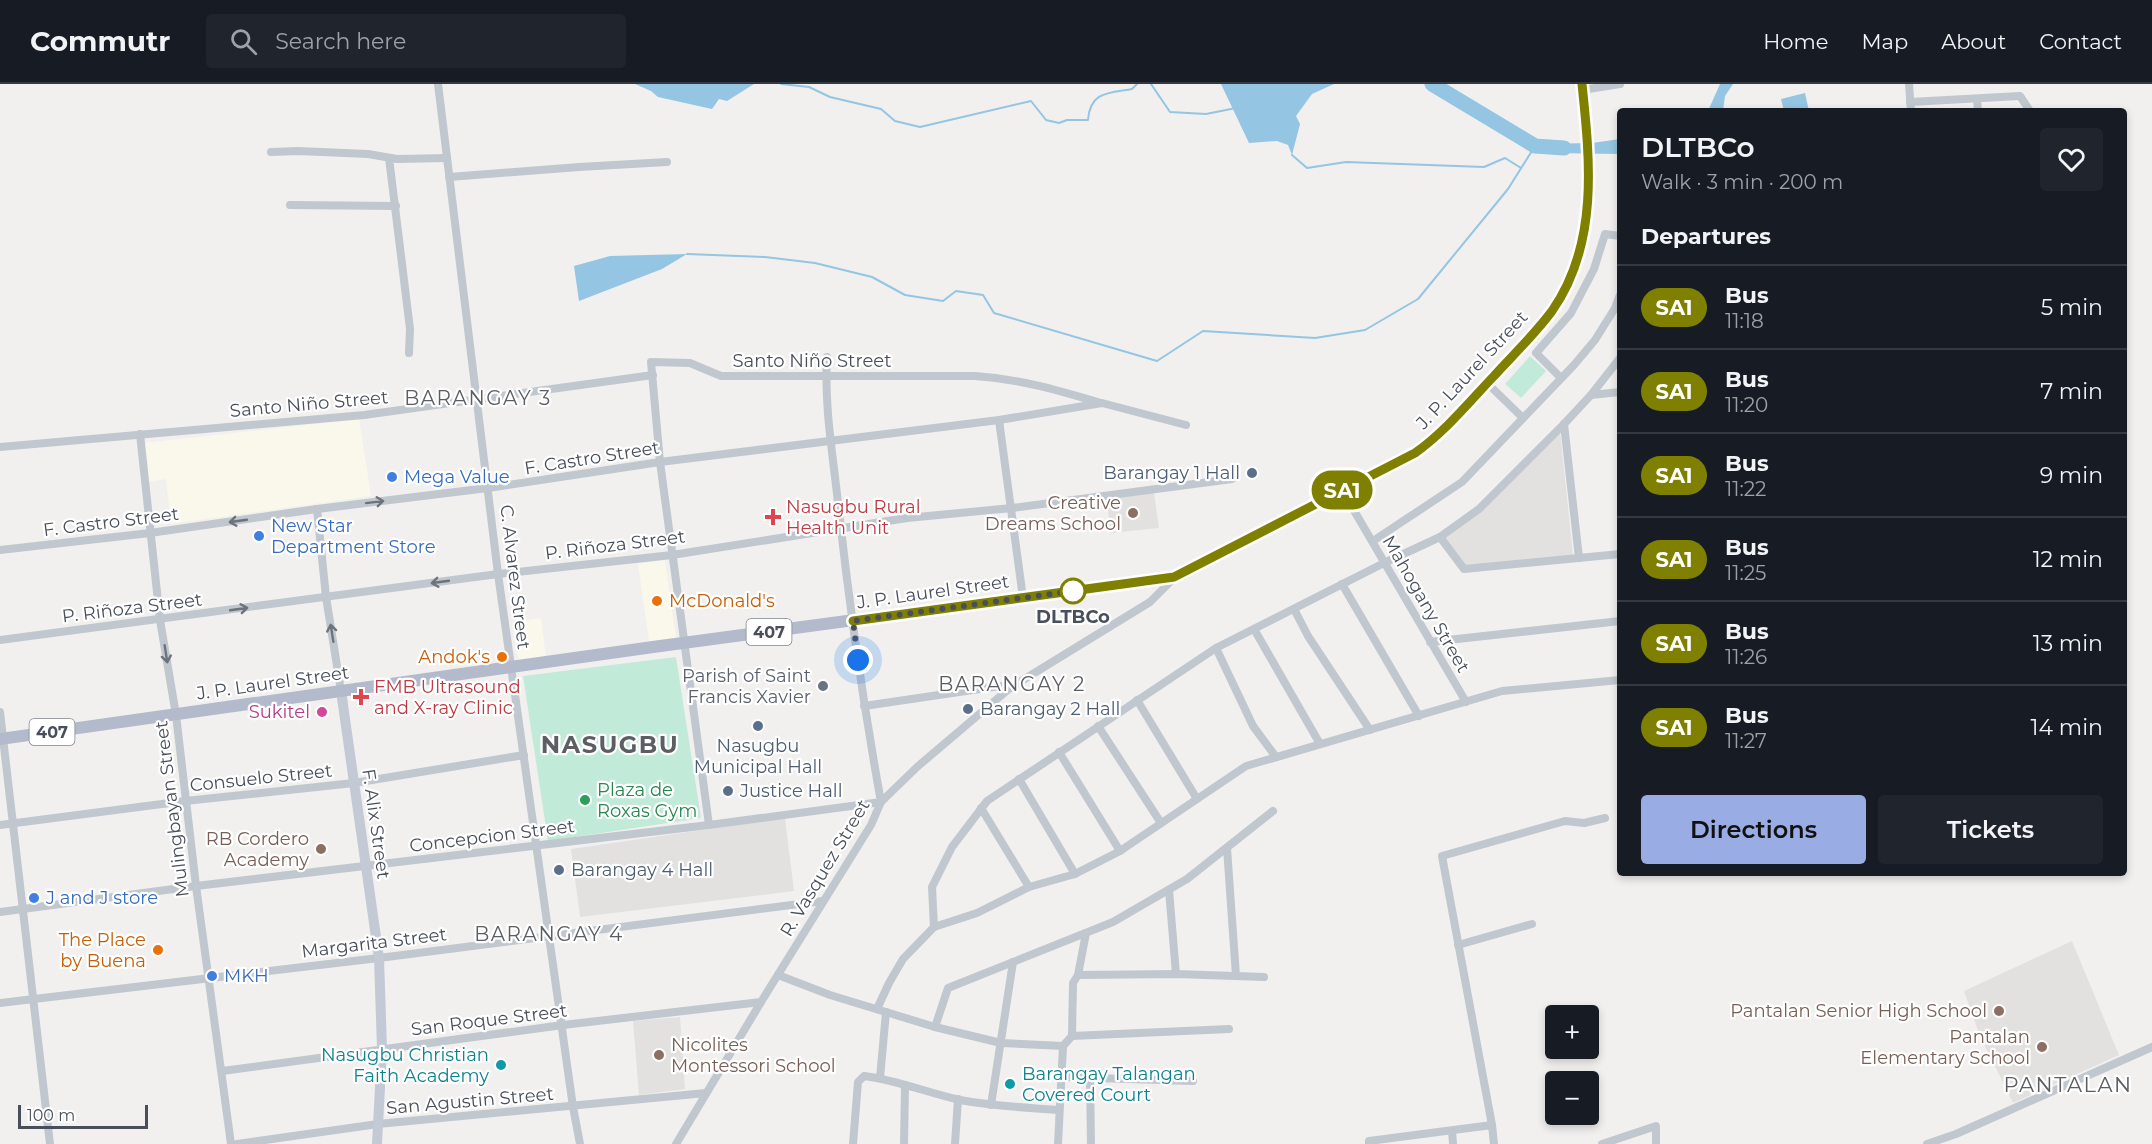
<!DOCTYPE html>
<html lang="en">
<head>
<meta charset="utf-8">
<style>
  body { margin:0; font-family:Montserrat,sans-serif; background:#20242c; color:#f1f3f6; height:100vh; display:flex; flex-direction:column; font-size:22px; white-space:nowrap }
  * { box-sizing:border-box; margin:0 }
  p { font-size:20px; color:#9ea1a6 }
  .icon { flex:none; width:33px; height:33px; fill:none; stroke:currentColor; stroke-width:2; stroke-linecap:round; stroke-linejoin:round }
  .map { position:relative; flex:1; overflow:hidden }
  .drawer { position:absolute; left:1617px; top:24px; width:510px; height:768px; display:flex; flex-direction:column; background:#171b24; border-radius:6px; box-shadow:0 3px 9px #0003 }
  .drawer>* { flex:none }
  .badge { padding:0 12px; border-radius:20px; font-size:21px; line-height:39px }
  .controls { position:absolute; left:1545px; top:921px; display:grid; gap:12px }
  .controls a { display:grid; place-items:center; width:54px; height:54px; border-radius:6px; background:#171b24; box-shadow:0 3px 9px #0003; font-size:30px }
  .scale { position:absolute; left:18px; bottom:15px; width:130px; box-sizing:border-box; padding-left:6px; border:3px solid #494f5a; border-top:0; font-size:16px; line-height:21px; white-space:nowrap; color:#494f5a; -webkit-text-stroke:4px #fff; paint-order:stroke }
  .you { position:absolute; width:30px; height:30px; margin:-15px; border:4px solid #fff; border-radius:50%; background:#1a73e8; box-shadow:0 0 0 9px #1a73e833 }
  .map>.badge { position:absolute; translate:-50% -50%; box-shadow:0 0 0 3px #fff }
  h2 { padding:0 24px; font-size:22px; line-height:54px }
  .round { display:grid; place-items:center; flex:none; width:63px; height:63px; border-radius:6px; background:#20242c }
  .summary { display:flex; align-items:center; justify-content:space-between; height:102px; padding:0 24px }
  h1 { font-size:28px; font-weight:600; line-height:45px }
  .cta { display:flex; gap:12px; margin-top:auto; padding:12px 24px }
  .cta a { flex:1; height:69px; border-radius:6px; background:#99ade4; color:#111; font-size:24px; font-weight:600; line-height:69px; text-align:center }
  .cta a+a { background:#20242c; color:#f1f3f6 }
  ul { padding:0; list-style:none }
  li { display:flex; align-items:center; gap:18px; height:84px; padding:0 24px; border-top:2px solid #363941 }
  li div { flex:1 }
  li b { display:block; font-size:22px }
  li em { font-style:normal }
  li .badge { min-width:66px; font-weight:700; text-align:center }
  header { display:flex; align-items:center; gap:36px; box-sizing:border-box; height:84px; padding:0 30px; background:#171b24; border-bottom:2px solid #363941 }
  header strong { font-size:28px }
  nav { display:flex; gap:33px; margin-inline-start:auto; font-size:21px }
  .search { width:420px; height:54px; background:#20242c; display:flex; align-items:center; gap:15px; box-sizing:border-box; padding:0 21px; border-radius:6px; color:#9ea1a6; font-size:22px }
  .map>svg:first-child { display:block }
</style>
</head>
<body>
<header>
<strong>Commutr</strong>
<div class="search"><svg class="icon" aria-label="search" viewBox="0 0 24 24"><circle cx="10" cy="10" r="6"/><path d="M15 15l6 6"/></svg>Search here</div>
<nav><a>Home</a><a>Map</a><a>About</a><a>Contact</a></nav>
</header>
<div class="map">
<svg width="2152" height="1060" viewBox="0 0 2152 1060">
  <rect width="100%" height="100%" fill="#f1f0ef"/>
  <g fill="#faf8ea">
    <path d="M359,335l12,77 -200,28 -5,-45 -18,3 -5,-39z"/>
    <path d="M665,476l11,78 -27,3 -11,-77z"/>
    <path d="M541,534l5,41 -27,5 -6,-42z"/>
  </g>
  <g fill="#e2e1e0">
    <path d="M1560,346l13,125 -108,12 -22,-29z"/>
    <path d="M1154,408l5,36 -49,5 -3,-36z"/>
    <path d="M785,734l9,73 -214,26 -9,-68z"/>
    <path d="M2072,857l47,114 -106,48 -34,-69 -15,-43z"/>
    <path d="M680,933l5,72 -46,6 -6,-74z"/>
  </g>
  <g fill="#c2ead9">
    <path d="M1530,272l16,15 -25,27 -16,-14z"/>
    <path d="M676,573l25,161 -153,23 -25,-165z"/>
  </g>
  <g fill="#94c5e2">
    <path d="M635,0h119l-27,17 -8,-2 -7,10 -54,-12 -7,-6z"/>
    <path d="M1221,0h113l-22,10 -16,22 4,8 -8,31 -4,-10 -11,-4 -28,2z"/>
    <path d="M1720,0h13l-8,12 -2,15h-15z"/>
    <path d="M1805,9l4,18h-25l-3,-12z"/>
    <path d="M1620,55v15l-70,-1 -9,-9 51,-1z"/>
    <path d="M687,170l-25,15 -83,32 -5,-35 36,-10z"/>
  </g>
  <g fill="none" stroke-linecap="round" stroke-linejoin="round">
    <g stroke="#94c5e2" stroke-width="2">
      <path d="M781,0l28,3 21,10 51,12 14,12 25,6 111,-26 15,19 13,3 8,-3h21c2,-29 21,-27 44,-31l5,-5"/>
      <path d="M1151,0l19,28 36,2 30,-6"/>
      <path d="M1292,71l15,13 39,-6 138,5 21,-9 16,10"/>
      <path d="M687,170l78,3 50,6 57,14 33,18 38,6 13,-10 27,4 11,18 163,48 46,-30 112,7 50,-8 53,-31 90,-110 27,-43"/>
    </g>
    <path stroke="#94c5e2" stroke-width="15" d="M1432,0l103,62 29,2"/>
    <g stroke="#c1c7cf" stroke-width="8">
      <path d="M438,0l60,490 75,533 7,37"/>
      <path d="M1909,0l2,27"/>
      <path d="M1582,6l38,-6"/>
      <path d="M1977,15l1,12"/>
      <path d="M1910,18l110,-6 10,15"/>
      <path d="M271,68l27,-1 70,3 29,5 50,-1"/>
      <path d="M389,74l21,171 -1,24"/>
      <path d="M449,93l130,-10 88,-5"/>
      <path d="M290,121l106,1"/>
      <path d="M1561,294l-25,-25 35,-40 23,-44 11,-35 15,2"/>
      <path d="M1487,299l36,35"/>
      <path d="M1591,311l29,-3"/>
      <path d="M999,336l24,178"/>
      <path d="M1564,340l15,134"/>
      <path d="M140,350l20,186 16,95 20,171 35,258"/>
      <path d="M0,363l364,-32 289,-40"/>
      <path d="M1342,406l124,212"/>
      <path d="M317,425l9,88 15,94"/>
      <path d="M1440,453l24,32 156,-15"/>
      <path d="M1376,455l86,-57 112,-117 21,-25 20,-32 5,-13"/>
      <path d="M0,466l150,-17 167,-24 171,-21 172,-26 339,-42 103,-17 84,22"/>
      <path d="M1342,500l77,132"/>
      <path d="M1294,525l14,27 62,94"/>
      <path d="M1254,545l66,115"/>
      <path d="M0,556l498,-66 174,-19 235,-37 105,-10 220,-29"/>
      <path d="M1430,558l190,-21"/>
      <path d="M1216,564l37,78 23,31"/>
      <path d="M1137,616l60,99"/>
      <path d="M864,622l136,-20 10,2"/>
      <path d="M0,628l50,432"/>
      <path d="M1098,642l63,97"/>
      <path d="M1059,668l61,99"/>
      <path d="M1019,695l56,95"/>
      <path d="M981,724l48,79"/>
      <path d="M0,741l185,-24 169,-18 170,-28"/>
      <path d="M709,741l-49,-363 -9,-100 39,1 31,13h254c45,3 82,14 126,27"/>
      <path d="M1227,764l9,128"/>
      <path d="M1169,806l7,84"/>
      <path d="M0,828l196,-26 513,-61 172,-23c-18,-99 -32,-199 -43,-299 -5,-48 -14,-97 -11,-146"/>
      <path d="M934,843l-2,-40 20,-40 35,-46 229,-153 168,-85 56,-26 39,-28 85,-85 27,-29 29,-37"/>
      <path d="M1086,849l-8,42 98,-1 88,3"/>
      <path d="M1458,861l74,-21"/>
      <path d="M778,891l52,20 105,32 66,16 62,3 9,-10 157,-7"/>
      <path d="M0,919l379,-45 444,-57"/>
      <path d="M877,925l12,-26 14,-24 31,-32 43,-14 52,-26 46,-13 45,-23 126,-85 256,-75 118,-11"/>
      <path d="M935,943l13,-39 165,-66 74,-43 86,-68"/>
      <path d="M1072,952l1,-53 5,-8"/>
      <path d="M222,987l341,-46 198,-23"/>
      <path d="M1061,993l132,4"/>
      <path d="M880,994l6,-66"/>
      <path d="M1090,994l1,66"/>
      <path d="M991,1021l22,-143"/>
      <path d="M1492,1041l-50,-269 123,-35 19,2 21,-5"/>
      <path d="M1452,1047l1,13"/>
      <path d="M237,1060l141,-20 328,-31"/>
      <path d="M676,1060l85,-142 110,-177 10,-23 36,-35 93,-79 140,-86 24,-24"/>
      <path d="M853,1060l5,-62 6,-6c33,4 64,17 96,24 33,6 66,8 99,10"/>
      <path d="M904,1060l1,-59"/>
      <path d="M955,1060l3,-45"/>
      <path d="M1058,1060l5,-98"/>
      <path d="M1369,1060v-3l123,-16 2,19"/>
      <path d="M1602,1060l54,-18v18"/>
      <path d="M1927,1060l29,-10 196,-87"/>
    </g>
    <path stroke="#c4c9d6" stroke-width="10" d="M341,607l38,267 3,91 -5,95"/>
    <path stroke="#b2bacb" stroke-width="12" d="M0,655l653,-92 522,-70 240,-124c30,-21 54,-51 79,-77 19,-21 41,-42 58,-65 47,-66 38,-151 30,-227"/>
  </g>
  <defs><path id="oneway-shaft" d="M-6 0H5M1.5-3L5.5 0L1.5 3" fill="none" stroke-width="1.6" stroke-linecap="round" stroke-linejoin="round" transform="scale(1.5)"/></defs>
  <g stroke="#6d737d">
    <use href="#oneway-shaft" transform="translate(375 418) rotate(-7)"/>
    <use href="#oneway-shaft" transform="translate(238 437) rotate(172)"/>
    <use href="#oneway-shaft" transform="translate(440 498) rotate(172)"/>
    <use href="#oneway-shaft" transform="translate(239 525) rotate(-8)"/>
    <use href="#oneway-shaft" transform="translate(332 549) rotate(-99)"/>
    <use href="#oneway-shaft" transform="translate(166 570) rotate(81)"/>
  </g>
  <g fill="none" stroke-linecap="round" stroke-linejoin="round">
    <defs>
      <path id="line" d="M853,537l321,-44 241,-124c30,-21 54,-51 79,-77 19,-21 41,-42 58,-65 47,-67 38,-151 30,-227"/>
    </defs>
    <use href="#line" stroke="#fff" stroke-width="14"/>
    <use href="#line" stroke="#808000" stroke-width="9"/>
    <path stroke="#494f5a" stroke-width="6" stroke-dasharray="0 10.8" d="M858,576l-5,-39 220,-30"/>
  </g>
  <g fill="#5c6f8a" stroke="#fff" stroke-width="2">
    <circle cx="1252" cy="389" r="6"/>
    <circle cx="968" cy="625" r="6"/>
    <circle cx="758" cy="642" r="6"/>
    <circle cx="728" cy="707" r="6"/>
    <circle cx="559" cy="786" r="6"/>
  </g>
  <g fill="#3f7fe0" stroke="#fff" stroke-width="2">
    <circle cx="392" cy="393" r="6"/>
    <circle cx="259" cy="452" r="6"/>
    <circle cx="34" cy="814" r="6"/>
    <circle cx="212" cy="892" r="6"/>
  </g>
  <g fill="#8d6e63" stroke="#fff" stroke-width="2">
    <circle cx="1133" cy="429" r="6"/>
    <circle cx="321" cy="765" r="6"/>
    <circle cx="1999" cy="927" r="6"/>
    <circle cx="2042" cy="963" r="6"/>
    <circle cx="659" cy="971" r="6"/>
  </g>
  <g fill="#e0444e" stroke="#fff" stroke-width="2">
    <path d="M770 424h6v6h6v6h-6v6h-6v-6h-6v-6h6z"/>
    <path d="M358 604h6v6h6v6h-6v6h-6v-6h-6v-6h6z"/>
  </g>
  <circle fill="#fff" stroke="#808000" stroke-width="3" cx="1073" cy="507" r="12"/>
  <g fill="#e8710a" stroke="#fff" stroke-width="2">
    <circle cx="657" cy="517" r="6"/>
    <circle cx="502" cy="573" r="6"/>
    <circle cx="158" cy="866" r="6"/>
  </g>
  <circle fill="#6b7280" stroke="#fff" stroke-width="2" cx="823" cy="602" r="6"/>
  <circle fill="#d1479c" stroke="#fff" stroke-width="2" cx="322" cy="628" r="6"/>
  <circle fill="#2e9e5b" stroke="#fff" stroke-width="2" cx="585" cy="716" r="6"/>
  <g fill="#0f9aa8" stroke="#fff" stroke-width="2">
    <circle cx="501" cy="981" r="6"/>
    <circle cx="1010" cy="1000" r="6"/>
  </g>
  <g text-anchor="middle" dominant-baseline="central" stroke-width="4.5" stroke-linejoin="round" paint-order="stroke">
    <g fill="#fff" stroke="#80848c" stroke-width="1.5">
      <rect x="746.5" y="535" width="45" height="26" rx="4.5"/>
      <rect x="29.5" y="635" width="45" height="26" rx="4.5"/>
    </g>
    <g font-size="16" font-weight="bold" fill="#494f5a">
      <text x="769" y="548">407</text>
      <text x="52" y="648">407</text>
    </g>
    <g font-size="18" fill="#494f5a" stroke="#fff">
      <text x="812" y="277">Santo Niño Street</text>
      <text transform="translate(1472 286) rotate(-47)">J. P. Laurel Street</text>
      <text transform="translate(309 320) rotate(-5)">Santo Niño Street</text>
      <text transform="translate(592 374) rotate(-9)">F. Castro Street</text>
      <text transform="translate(111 438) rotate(-7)">F. Castro Street</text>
      <text transform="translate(615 461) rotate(-7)">P. Riñoza Street</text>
      <text transform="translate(515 493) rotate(83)">C. Alvarez Street</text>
      <text transform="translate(933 508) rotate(-8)">J. P. Laurel Street</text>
      <text transform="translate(1426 520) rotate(60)">Mahogany Street</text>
      <text transform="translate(132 524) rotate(-7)">P. Riñoza Street</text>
      <text transform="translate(273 599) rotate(-8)">J. P. Laurel Street</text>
      <text transform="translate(261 694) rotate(-6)">Consuelo Street</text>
      <text transform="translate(172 725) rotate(-97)">Mulingbayan Street</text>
      <text transform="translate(376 740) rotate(82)">F. Alix Street</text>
      <text transform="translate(492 752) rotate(-7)">Concepcion Street</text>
      <text transform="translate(825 784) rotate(-59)">R. Vasquez Street</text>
      <text transform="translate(374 859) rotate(-7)">Margarita Street</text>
      <text transform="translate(489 936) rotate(-7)">San Roque Street</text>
      <text transform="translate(470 1017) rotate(-5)">San Agustin Street</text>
    </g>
    <g font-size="18" fill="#4e5e75" stroke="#fff" text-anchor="start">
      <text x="1240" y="389" text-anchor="end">Barangay 1 Hall</text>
      <text x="980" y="625">Barangay 2 Hall</text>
      <text x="758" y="662" text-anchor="middle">Nasugbu<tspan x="758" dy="21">Municipal Hall</tspan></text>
      <text x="740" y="707">Justice Hall</text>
      <text x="571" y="786">Barangay 4 Hall</text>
    </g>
    <g font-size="18" fill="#366cbe" stroke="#fff" text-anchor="start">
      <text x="404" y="393">Mega Value</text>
      <text x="271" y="442">New Star<tspan x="271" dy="21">Department Store</tspan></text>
      <text x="46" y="814">J and J store</text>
      <text x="224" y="892">MKH</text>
    </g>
    <g font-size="18" fill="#785e54" stroke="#fff" text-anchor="end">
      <text x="1121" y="419">Creative<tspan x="1121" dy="21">Dreams School</tspan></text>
      <text x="309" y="755">RB Cordero<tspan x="309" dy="21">Academy</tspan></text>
      <text x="1987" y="927">Pantalan Senior High School</text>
      <text x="2030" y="953">Pantalan<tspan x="2030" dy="21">Elementary School</tspan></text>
      <text x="671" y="961" text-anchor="start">Nicolites<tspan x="671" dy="21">Montessori School</tspan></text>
    </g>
    <g font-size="18" fill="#be3a42" stroke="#fff" text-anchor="start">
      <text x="786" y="423">Nasugbu Rural<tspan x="786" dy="21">Health Unit</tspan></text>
      <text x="374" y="603">FMB Ultrasound<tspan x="374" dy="21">and X-ray Clinic</tspan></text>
    </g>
    <g font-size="18" fill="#c56008" stroke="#fff" text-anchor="end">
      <text x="669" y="517" text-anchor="start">McDonald's</text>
      <text x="490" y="573">Andok's</text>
      <text x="146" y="856">The Place<tspan x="146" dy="21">by Buena</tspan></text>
    </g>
    <g font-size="18" font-weight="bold" fill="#494f5a" stroke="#fff">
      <text x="1073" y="533">DLTBCo</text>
    </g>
    <g font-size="18" fill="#5b616d" stroke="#fff" text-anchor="end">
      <text x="811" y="592">Parish of Saint<tspan x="811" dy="21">Francis Xavier</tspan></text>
    </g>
    <g font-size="18" fill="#b23c85" stroke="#fff" text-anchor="end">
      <text x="310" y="628">Sukitel</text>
    </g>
    <g font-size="18" fill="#27864d" stroke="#fff" text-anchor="start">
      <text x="597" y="706">Plaza de<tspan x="597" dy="21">Roxas Gym</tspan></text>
    </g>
    <g font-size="18" fill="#0d838f" stroke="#fff" text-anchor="end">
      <text x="489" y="971">Nasugbu Christian<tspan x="489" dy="21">Faith Academy</tspan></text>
      <text x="1022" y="990" text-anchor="start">Barangay Talangan<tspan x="1022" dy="21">Covered Court</tspan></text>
    </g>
    <g font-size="20" letter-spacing="1.5" fill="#5c5e63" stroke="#fff">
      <text x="478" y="314">BARANGAY 3</text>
      <text x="1012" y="600">BARANGAY 2</text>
      <text x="549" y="850">BARANGAY 4</text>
    </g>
    <g font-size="21" letter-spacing="1.5" fill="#5c5e63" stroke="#fff">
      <text x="2068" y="1000">PANTALAN</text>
    </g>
    <g font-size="24" font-weight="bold" letter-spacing="1.5" fill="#5c5e63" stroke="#fff">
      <text x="610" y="660">NASUGBU</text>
    </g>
  </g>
</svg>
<div class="controls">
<a>+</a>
<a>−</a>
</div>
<div class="scale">100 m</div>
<div class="you" style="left:858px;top:576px"></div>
<b class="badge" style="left:1342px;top:406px;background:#808000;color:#fff">SA1</b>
<section class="drawer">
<div class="summary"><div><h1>DLTBCo</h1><p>Walk · 3 min · 200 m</p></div><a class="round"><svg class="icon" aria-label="heart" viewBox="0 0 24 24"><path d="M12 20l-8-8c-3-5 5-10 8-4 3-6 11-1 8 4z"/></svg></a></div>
<h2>Departures</h2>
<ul>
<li><span class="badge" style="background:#808000;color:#fff">SA1</span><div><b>Bus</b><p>11:18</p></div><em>5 min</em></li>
<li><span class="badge" style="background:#808000;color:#fff">SA1</span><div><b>Bus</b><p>11:20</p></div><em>7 min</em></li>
<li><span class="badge" style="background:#808000;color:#fff">SA1</span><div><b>Bus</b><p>11:22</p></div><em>9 min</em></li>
<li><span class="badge" style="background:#808000;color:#fff">SA1</span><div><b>Bus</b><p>11:25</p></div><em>12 min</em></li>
<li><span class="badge" style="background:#808000;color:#fff">SA1</span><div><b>Bus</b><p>11:26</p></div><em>13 min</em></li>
<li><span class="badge" style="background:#808000;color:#fff">SA1</span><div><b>Bus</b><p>11:27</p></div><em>14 min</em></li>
</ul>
<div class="cta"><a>Directions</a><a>Tickets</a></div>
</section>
</div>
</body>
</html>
